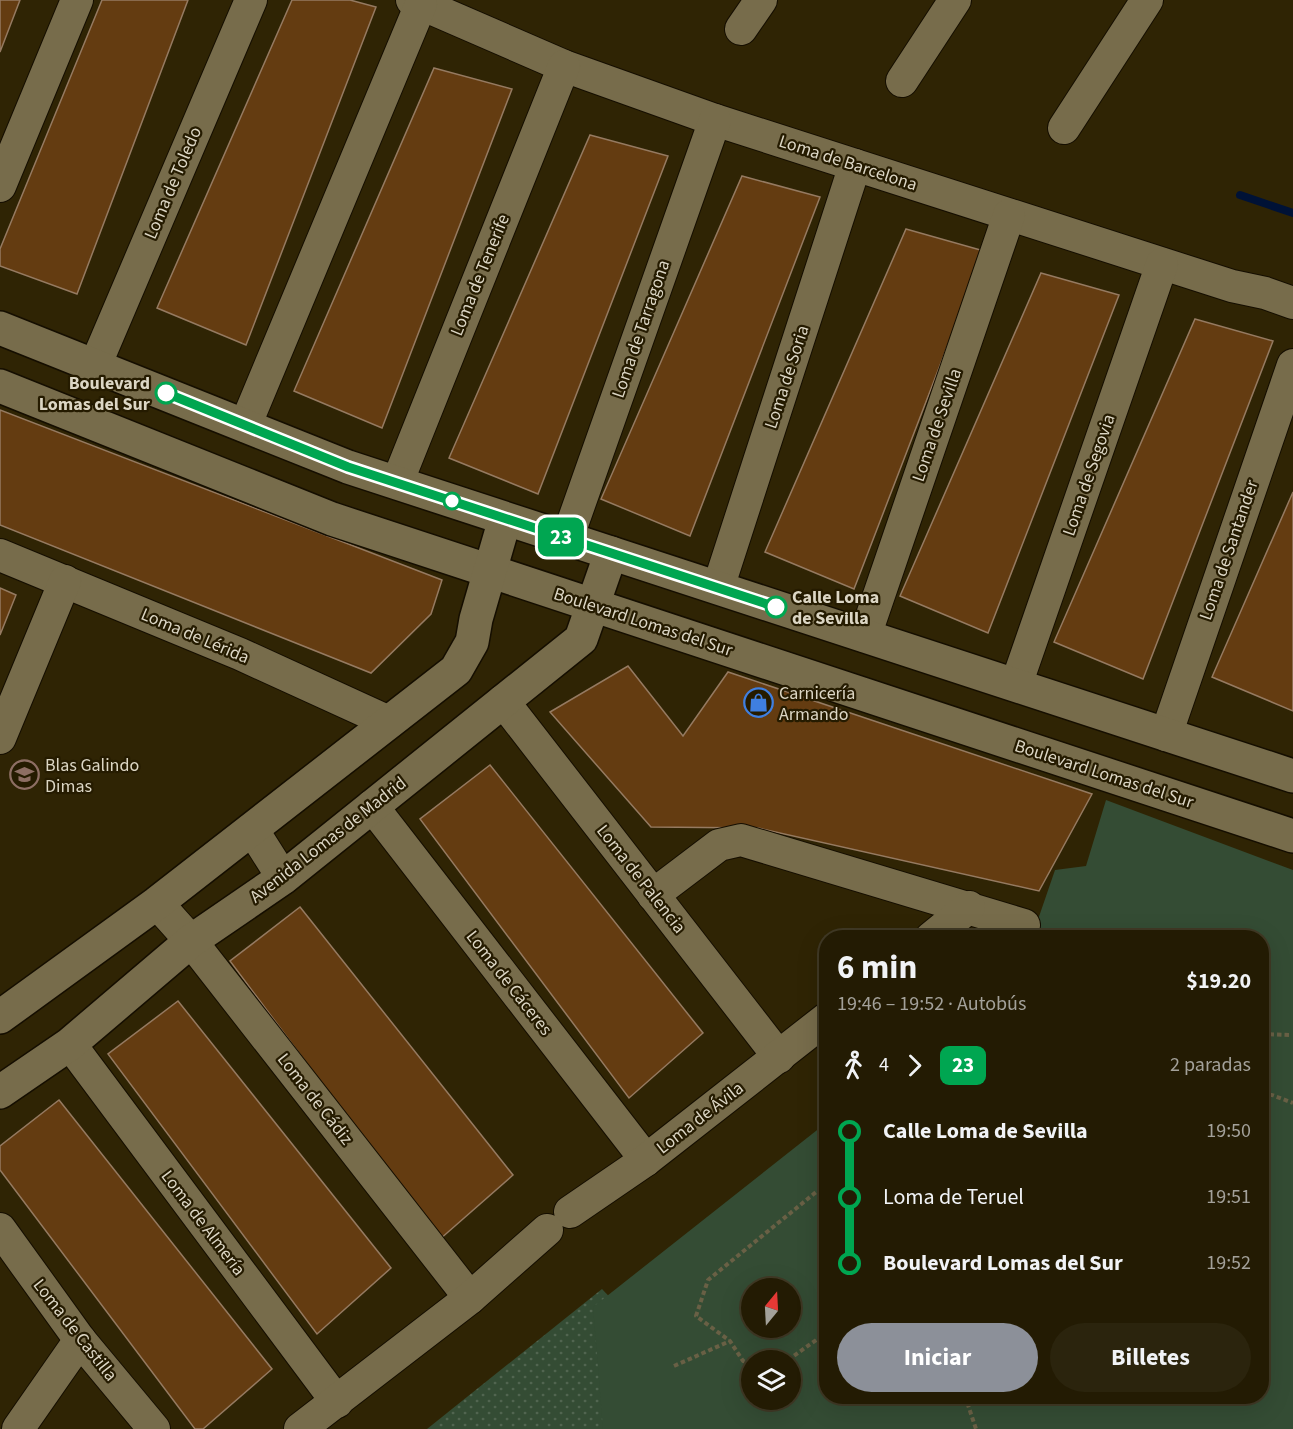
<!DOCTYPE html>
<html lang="es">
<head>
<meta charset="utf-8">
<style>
  body { margin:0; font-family:"Source Sans 3",sans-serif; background:#2b240d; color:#f1f3f6; height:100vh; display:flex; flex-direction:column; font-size:22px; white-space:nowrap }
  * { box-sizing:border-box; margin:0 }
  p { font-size:20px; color:#a3a19a }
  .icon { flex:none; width:33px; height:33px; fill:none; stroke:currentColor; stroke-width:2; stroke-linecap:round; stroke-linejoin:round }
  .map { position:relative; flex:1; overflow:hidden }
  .side { position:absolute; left:819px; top:930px; width:450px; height:474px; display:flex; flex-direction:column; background:#231b03; border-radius:24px; box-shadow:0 6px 24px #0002,0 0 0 2px #403925 }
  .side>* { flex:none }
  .badge { padding:0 12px; border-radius:9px; font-size:21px; line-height:39px }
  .needle { width:39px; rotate:18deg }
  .tools { position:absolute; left:741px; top:1278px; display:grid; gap:12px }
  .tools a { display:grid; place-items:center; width:60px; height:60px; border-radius:50%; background:#231b03; box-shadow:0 6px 24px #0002,0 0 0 2px #403925; font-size:30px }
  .map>.badge { position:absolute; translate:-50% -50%; box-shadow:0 0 0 3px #fff }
  .legs { display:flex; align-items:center; gap:9px; height:66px; padding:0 18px; font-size:20px }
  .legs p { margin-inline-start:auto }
  .head { display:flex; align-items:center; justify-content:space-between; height:102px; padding:0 18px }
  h1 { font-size:33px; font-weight:700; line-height:45px }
  .primary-button { display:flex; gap:12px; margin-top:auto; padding:12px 18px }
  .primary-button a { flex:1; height:69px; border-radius:36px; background:#8c9099; color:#fff; font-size:24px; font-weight:700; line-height:69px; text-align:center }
  .primary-button a+a { background:#2b240d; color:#f1f3f6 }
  ul { padding:0 18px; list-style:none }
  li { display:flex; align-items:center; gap:21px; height:66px; font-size:22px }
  li i { display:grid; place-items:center; width:9px; height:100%; margin:0 8px; background:currentColor }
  li i::after { content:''; width:15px; height:15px; margin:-8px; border:4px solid; border-radius:50%; background:#231b03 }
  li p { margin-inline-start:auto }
  li:first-child i { background:linear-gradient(#0000 50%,currentColor 0) }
  li:last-child i { background:linear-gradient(currentColor 50%,#0000 0) }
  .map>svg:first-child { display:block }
</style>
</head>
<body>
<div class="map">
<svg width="1293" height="1429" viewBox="0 0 1293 1429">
  <defs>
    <pattern id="grass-dots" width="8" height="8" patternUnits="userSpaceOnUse" patternTransform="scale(1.5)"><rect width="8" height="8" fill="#344c34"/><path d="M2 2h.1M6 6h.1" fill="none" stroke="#516550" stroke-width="1.8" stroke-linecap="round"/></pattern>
  </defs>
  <rect width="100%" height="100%" fill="#2f2404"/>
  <path fill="url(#grass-dots)" d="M602,1289l17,18 -4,122h-188z"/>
  <path fill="#344c34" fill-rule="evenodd" d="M1106,800l187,70v559h-690l-10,-122 233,-184v273h436v-458l-230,-1 23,-67 31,-4zM752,1288h38v40h-38zM752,1360h38v40h-38z"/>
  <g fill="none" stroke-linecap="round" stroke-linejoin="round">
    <path stroke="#001236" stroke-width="8" d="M1240,195l53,18"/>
  </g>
  <g fill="#643c11" stroke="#957a61" stroke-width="1.5">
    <path d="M0,0h20l-20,52z"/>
    <path d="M102,0h86l-111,294 -77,-28v-17z"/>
    <path d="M292,0h58l26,7 -130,338 -89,-37z"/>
    <path d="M434,68l78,21 -130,339 -88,-37z"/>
    <path d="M590,135l78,21 -130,338 -89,-36z"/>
    <path d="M742,176l78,21 -130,339 -89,-37z"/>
    <path d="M906,229l78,22 -130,338 -89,-37z"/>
    <path d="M1041,273l78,22 -131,338 -88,-37z"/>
    <path d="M1195,319l78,22 -130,338 -89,-37z"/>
    <path d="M0,410l442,170 -11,34 -60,59 -371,-148z"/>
    <path d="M1293,492v219l-81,-34z"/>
    <path d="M0,588l16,7 -16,40z"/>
    <path d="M628,666l55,70 45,-64 364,122 -53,97 -281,-63 -107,-1 -101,-115z"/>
    <path d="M490,765l213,268 -74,65 -209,-279z"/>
    <path d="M300,907l213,268 -74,65 -209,-279z"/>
    <path d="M178,1001l213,267 -74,66 -209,-280z"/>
    <path d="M59,1100l213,269 -69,60h-8l-195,-259v-24z"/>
  </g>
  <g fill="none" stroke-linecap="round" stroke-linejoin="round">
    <defs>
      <g id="minor">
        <path d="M412,0l152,66 151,54 517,166 33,7 28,10"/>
        <path d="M741,29l20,-29"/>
        <path d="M902,81l53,-81"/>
        <path d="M1064,128l83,-128"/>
        <path d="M0,186l77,-186"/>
        <path d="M95,366l156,-366"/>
        <path d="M245,426l176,-422"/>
        <path d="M397,483l167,-417"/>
        <path d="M567,539l148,-419"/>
        <path d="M0,555l240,99 149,68"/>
        <path d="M718,588l137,-423"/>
        <path d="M865,636l144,-421"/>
        <path d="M1016,685l146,-421"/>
        <path d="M503,701l276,356"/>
        <path d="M1166,735l127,-370"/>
        <path d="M0,738l65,-157"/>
        <path d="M372,806l274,354"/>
        <path d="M252,829l31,49"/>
        <path d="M653,895l66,-50 22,-5 283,85"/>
        <path d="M157,903l34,38 279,357"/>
        <path d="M931,938l38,-31"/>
        <path d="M70,1044l267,358"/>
        <path d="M570,1212l76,-52 180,-141"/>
        <path d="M0,1229l80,111 74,89"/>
        <path d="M18,1429l62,-89"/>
        <path d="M300,1429l170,-131 77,-68"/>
      </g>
      <g id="tertiary">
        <path d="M0,328l348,139 945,309"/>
        <path d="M0,386l332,133 961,317"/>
        <path d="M0,1017l157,-114 299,-233 16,-28 4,-23 29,-100"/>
        <path d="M0,1092l70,-48 121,-103 92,-63 298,-239 30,-86"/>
      </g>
    </defs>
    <use href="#minor" stroke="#150e00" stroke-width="34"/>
    <use href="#tertiary" stroke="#150e00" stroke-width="36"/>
    <g stroke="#696045" stroke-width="4" stroke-dasharray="4.5 3" stroke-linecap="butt">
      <path d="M1262,1034l29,1"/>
      <path d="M1262,1095h10l21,8"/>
      <path d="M792,1358l4,39"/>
      <path d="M788,1360l38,-27"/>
      <path d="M752,1363l-9,-2 -13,-20 -34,-25 12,-36 118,-96"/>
      <path d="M674,1366l56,-25"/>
      <path d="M965,1396l11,33"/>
    </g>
    <use href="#minor" stroke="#776c4b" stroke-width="32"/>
    <use href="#tertiary" stroke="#776c4b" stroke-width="33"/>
  </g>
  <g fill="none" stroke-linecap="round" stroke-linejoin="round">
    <defs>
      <path id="line-1" d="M166,393l182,74 428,140"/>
    </defs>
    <use href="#line-1" stroke="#fff" stroke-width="14"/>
    <use href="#line-1" stroke="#00a651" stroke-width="9"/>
  </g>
  <defs>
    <symbol id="shop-ring" viewBox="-11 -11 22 22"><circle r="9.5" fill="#251b00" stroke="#3f7fe0" stroke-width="1.5"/><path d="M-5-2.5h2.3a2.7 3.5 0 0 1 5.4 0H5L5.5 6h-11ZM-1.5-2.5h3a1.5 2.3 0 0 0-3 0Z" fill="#3f7fe0"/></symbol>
    <symbol id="school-ring" viewBox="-11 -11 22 22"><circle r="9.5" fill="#251b00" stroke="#8d6e63" stroke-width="1.5"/><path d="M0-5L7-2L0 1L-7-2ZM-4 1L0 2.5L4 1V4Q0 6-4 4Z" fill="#8d6e63"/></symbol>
  </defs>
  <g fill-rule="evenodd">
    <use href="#shop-ring" x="742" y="686" width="33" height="33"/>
    <use href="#school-ring" x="8" y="758" width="33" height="33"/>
  </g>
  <g fill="#fff" stroke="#00a651" stroke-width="3">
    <circle cx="166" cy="393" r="10"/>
    <circle cx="452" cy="501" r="8"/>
    <circle cx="776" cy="607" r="10"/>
  </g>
  <g text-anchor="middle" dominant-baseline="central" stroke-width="4.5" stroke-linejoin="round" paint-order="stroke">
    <g font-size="18" fill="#dcd6c4" stroke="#251b00">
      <text transform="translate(848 163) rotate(18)">Loma de Barcelona</text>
      <text transform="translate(173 183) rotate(-67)">Loma de Toledo</text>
      <text transform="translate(480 275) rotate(-68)">Loma de Tenerife</text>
      <text transform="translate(641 329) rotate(-71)">Loma de Tarragona</text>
      <text transform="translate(787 377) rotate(-72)">Loma de Soria</text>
      <text transform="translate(937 425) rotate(-71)">Loma de Sevilla</text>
      <text transform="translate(1089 475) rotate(-71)">Loma de Segovia</text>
      <text transform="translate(1229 550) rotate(-71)">Loma de Santander</text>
      <text transform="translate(643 622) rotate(18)">Boulevard Lomas del Sur</text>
      <text transform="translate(195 636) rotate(23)">Loma de Lérida</text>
      <text transform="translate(1104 774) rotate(18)">Boulevard Lomas del Sur</text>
      <text transform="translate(328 840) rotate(-38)">Avenida Lomas de Madrid</text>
      <text transform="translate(641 879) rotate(52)">Loma de Palencia</text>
      <text transform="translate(509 983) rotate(52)">Loma de Cáceres</text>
      <text transform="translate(315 1099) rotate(52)">Loma de Cádiz</text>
      <text transform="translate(700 1118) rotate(-38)">Loma de Ávila</text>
      <text transform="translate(203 1223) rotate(53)">Loma de Almería</text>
      <text transform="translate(75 1330) rotate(52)">Loma de Castilla</text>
    </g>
    <g font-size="18" font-weight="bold" fill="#dcd6c4" stroke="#251b00" text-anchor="end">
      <text x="150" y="383">Boulevard<tspan x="150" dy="21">Lomas del Sur</tspan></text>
      <text x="792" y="597" text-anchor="start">Calle Loma<tspan x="792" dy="21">de Sevilla</tspan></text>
    </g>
    <g font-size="18" fill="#dcd6c4" stroke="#251b00" text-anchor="start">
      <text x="779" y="693">Carnicería<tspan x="779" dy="21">Armando</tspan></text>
      <text x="45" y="765">Blas Galindo<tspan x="45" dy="21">Dimas</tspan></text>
    </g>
  </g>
</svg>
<div class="tools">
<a><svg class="needle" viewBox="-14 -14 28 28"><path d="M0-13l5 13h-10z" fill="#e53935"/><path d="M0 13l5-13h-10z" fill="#a3a19a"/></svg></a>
<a><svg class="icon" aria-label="layers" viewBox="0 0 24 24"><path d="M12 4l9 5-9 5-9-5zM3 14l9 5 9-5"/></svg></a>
</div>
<b class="badge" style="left:561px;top:537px;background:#00a651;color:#fff">23</b>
<section class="side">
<div class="head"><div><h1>6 min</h1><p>19:46 – 19:52 · Autobús</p></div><b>$19.20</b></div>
<div class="legs"><svg class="icon" aria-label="walk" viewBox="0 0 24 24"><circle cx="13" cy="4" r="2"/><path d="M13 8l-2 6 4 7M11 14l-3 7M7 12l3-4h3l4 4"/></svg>4<svg class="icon" aria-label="forward" viewBox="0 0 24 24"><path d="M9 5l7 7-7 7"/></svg><b class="badge" style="background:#00a651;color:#fff">23</b><p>2 paradas</p></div>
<ul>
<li><i style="color:#00a651"></i><b>Calle Loma de Sevilla</b><p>19:50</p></li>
<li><i style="color:#00a651"></i><span>Loma de Teruel</span><p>19:51</p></li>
<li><i style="color:#00a651"></i><b>Boulevard Lomas del Sur</b><p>19:52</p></li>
</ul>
<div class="primary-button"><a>Iniciar</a><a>Billetes</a></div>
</section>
</div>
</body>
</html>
